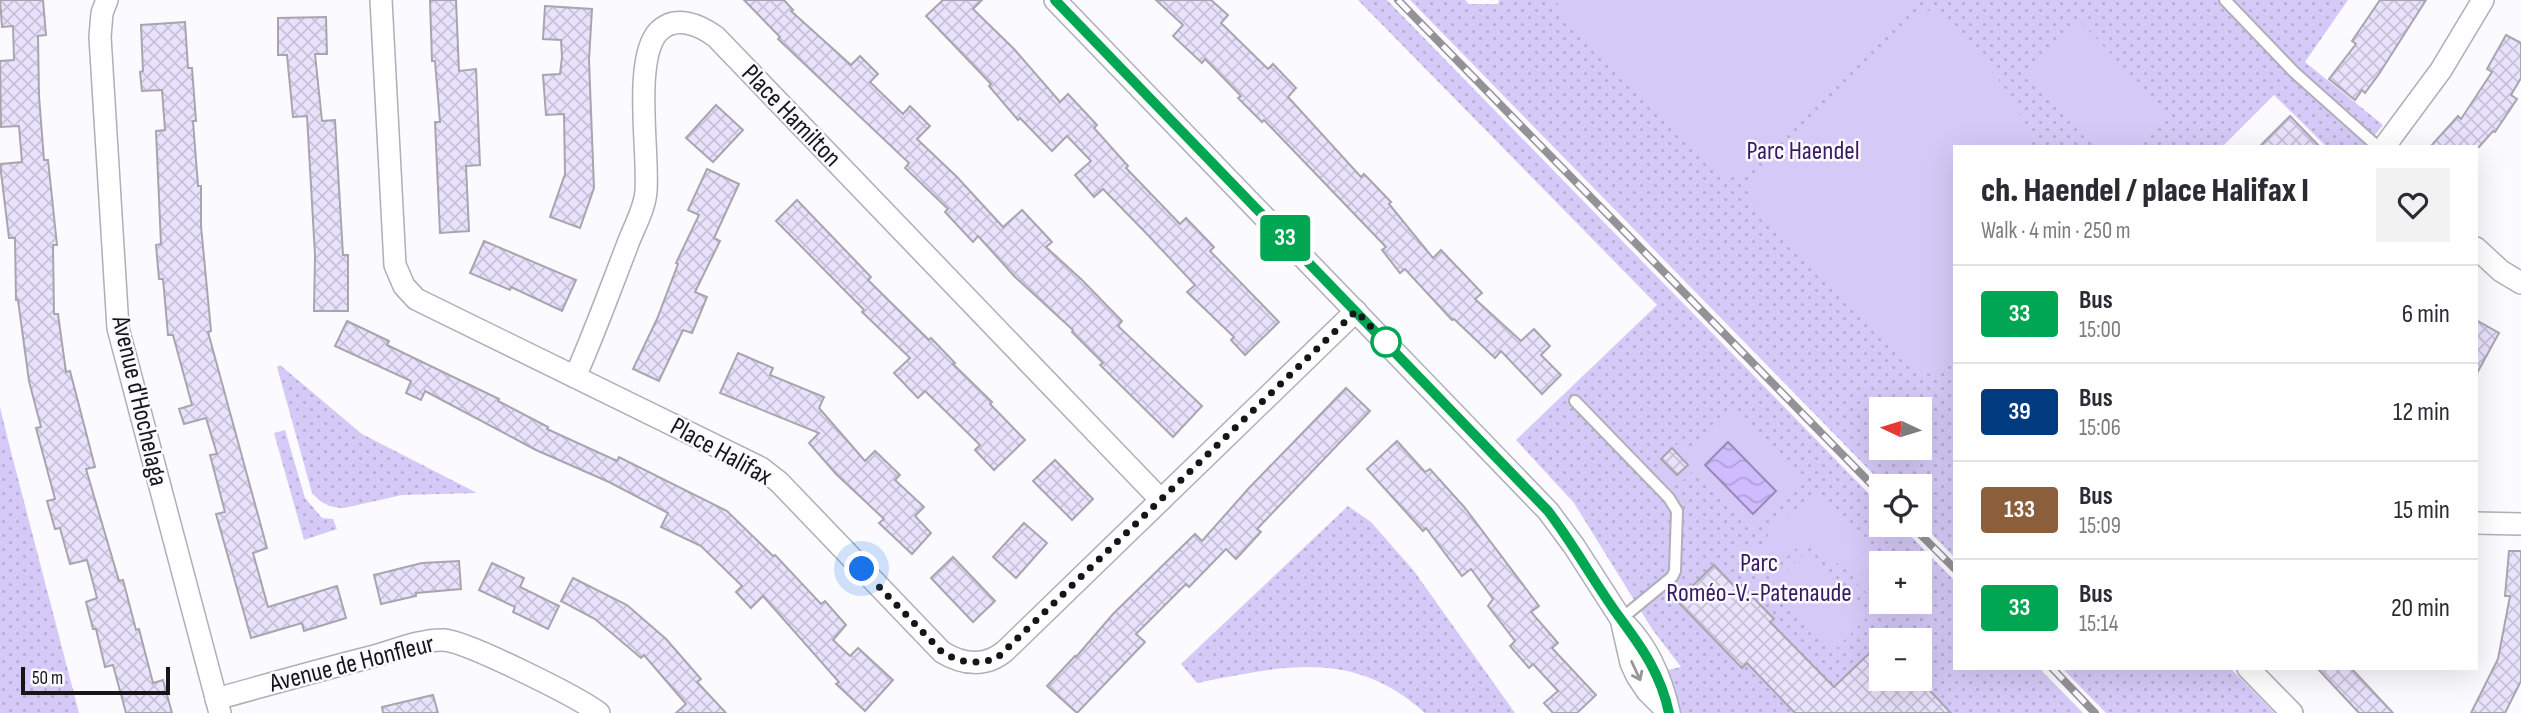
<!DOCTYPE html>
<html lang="en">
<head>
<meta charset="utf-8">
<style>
  body { margin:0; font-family:"Sofia Sans Condensed",sans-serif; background:#f2f2f3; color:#2b2b33; height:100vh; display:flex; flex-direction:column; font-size:26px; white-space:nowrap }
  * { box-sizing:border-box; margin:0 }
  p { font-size:23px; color:#7c7c81 }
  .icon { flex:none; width:38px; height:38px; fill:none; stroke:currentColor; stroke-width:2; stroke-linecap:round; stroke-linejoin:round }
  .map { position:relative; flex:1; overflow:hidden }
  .drawer { position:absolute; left:1953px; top:145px; width:525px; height:525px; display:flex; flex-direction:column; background:#fff; border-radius:0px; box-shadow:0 7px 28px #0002 }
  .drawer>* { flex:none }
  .badge { padding:0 14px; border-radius:5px; font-size:24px; line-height:46px }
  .needle { width:46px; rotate:274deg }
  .buttons { position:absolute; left:1869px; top:397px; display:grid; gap:14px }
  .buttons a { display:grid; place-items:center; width:63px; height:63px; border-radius:0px; background:#fff; box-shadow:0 7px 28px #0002; font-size:35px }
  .scale { position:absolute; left:21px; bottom:18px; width:149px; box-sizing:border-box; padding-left:7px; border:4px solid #161519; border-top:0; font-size:19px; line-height:24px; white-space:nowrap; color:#161519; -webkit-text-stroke:5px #fbfaff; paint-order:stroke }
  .you { position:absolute; width:35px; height:35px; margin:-18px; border:5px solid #fff; border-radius:50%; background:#1a73e8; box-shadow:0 0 0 10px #1a73e833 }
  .map>.badge { position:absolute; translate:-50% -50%; box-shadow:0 0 0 4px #fff }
  .round { display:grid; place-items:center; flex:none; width:74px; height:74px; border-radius:0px; background:#f2f2f3 }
  .headline { display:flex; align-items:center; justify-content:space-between; height:119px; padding:0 28px }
  h1 { font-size:33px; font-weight:800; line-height:52px }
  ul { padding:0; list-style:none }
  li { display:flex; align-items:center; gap:21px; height:98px; padding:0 28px; border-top:2px solid #e1e1e2 }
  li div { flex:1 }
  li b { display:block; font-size:26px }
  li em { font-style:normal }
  li .badge { min-width:77px; font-weight:700; text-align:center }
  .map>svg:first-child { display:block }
</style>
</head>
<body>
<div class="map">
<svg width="2521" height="713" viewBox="0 0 2521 713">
  <defs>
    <pattern id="grass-dots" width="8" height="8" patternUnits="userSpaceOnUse" patternTransform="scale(1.75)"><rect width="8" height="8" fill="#d5caf7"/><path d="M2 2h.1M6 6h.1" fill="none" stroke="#b6add3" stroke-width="1.8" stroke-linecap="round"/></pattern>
    <pattern id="water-waves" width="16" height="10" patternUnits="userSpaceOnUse" patternTransform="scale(1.75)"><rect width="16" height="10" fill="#cebcfe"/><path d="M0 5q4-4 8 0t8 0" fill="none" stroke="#b0a1d9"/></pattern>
    <pattern id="building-cross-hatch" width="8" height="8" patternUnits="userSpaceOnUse" patternTransform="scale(1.75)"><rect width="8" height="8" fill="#e9e2fd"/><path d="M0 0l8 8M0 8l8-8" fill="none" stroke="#c7c1d8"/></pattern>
  </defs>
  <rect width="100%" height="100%" fill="#fbfaff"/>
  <g fill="url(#grass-dots)" fill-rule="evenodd">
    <path d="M1358,0h29l494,506v19h19l55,56v87l85,1 43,44h-403l-8,-13 -8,-29 17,-4 -29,-38 -78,-126 -58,-63 141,-135zM1881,564h39v38h-39zM1881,640h39v39h-39z"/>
    <path d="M1410,0h55l4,4h29l1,-4h849l-43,62 78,63 -18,22h-38l-53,-52 -52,52h-267v411l-35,-36v-36h-35zM1881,410h39v38h-39z"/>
    <path d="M280,365l82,69 115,59 -75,2 -58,13c-14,0 -23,-5 -32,-15l-35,-126z"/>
    <path d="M0,407l9,37 70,269h-79z"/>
    <path d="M285,430l20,68 17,20 11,1 4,10 -33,11 -30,-107z"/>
    <path d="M1348,506l23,16 43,49 101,142h-90c-72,-65 -142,-47 -228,-30l-16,-19z"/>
    <path d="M2063,669h168l44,44h-169z"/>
  </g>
  <g fill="#d5caf7">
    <path d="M1556,0h359l-171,172 -15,6 -11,-7 -157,-159z"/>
    <path d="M1923,10l7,1 6,5c42,40 81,72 96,131h-77v207l-17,16 -9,4 -17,-8 -156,-158 -6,-13 3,-20 165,-163z"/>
    <path d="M2081,22l85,91 -36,34h-32l-70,-75z"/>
    <path d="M1734,412l70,71 -51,50 -60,-62 -11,10 -6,-6 -7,7 -10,-10 8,-7 -6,-6 16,-15 3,3 5,-6 9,10z"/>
    <path d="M1819,496l66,67 -4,1v23l-13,7 -9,-8 -11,-18 -21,-8 -15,-13h-14l-18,16 7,8 21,-21 63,63 -37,38 -63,-64 13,-14c-24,10 -34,-5 -49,-21l7,-8 6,4c23,-1 17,-14 26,-27 6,-8 18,-7 26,-11 7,-3 13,-9 19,-14z"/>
  </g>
  <path fill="url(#water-waves)" stroke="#978ab9" stroke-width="2" d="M1728,442l48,49 -23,23 -48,-49z"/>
  <g fill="url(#building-cross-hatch)" stroke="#a8a5af" stroke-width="2">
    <path d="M0,0h43l3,35 -8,1 1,60 5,64h4l9,85h-4l1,69h4l8,58 4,-1 25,96 -9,2 33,112 4,-1 13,50 3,-1 14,54 10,-3 9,33h-46l-13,-48 -8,2 -9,-38h-3l-7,-27 11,-4 -10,-38 -17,4 -10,-36 -5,1 -8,-28 8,-2 -19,-71 5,-1 -12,-46 -11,-81h-2l-1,-62h-6l-9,-74 22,-2 -3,-36 -18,1 -1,-66 14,-1 -1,-34 -11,1z"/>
    <path d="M430,0h26l3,71 17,-2 4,96 -14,1 3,65 -29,2 -5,-111h5l-5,-61h-3z"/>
    <path d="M744,0h40l9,10 -2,1 60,54 9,-9 18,18 -8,8 33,32 7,-8 20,20 -13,13 40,38 46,50 19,-17 30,32 -6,5 36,33 40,41 -4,5 84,80 -29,31 -73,-72 3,-2 -31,-31 1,-2 -58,-53 -37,-41 -5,6 -28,-30 3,-3 -43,-41 4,-5 -131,-124 2,-2z"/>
    <path d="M943,0h39l-9,9 41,40 46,53 8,-8 29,31 -3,3 34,38 -2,2 54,56 6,-6 28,29 -4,4 69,71 -34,33 -14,-15 3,-3 -47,-45 8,-7 -50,-53 -42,-43 -9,8 -19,-22 16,-14 -24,-25 -15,15 -32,-33 -2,2 -29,-34 2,-2 -65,-68z"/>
    <path d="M1156,0h55l17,15 -7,8 47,46 5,-5 23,24 -8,9 73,80 3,-3 27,28 -2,2 44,54 8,-8 41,43 -7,6 46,42 13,-12 16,17 -9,9 20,20 -19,19 -41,-43 -6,7 -41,-39 -2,1 -47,-51 -5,4 -18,-23 4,-3 -122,-127 -2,2 -24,-24 3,-2 -36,-37 -3,4 -29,-27 10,-11z"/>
    <path d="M2380,0h46l-47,74 -14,19 -3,-3 -7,10 -26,-21 27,-35 -4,-3z"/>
    <path d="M545,6l47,3 -3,51 5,128 -14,40 -30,-11 15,-43 -1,-60 -18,1 -3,-40 17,-1 2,-17 -1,-17 -18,-1z"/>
    <path d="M326,17l1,37h-12l7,67 13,-1 8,135h5v56h-34l1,-56 -8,-139 -14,1 -6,-62h-9v-37z"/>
    <path d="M185,22l3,46h4l4,53h-3l5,65h3v40l10,105 -3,1 59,216 -14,5 15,54 69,-21 9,32 -42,13 -2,-8 -51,15 -35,-124 9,-2 -15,-57 7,-1 -11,-36 -22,6 -5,-15 13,-4 -19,-70h-5l-5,-56h-4l-3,-34 5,-1 -5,-113 9,-1 -3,-40 -20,1 -2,-19 3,-1 -2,-46z"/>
    <path d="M2506,35l15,8v35l-10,17 6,4 -22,33 -2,-1 -14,16h-49l28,-31 3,3 31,-47 -5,-3z"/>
    <path d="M716,105l27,25 -30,32 -27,-24z"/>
    <path d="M2290,116l30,31h-61z"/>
    <path d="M707,169l32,15 -25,54 6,3 -25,51 12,5 -15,36 -9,-3 -24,51 -26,-12 24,-50 21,-55 -2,-1 23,-48 -11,-5z"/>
    <path d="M797,200l74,77 -3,3 61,60 2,-2 24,25 -2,1 39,38 -2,2 35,36 -31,30 -19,-20 5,-5 -55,-54 -7,7 -24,-25 16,-15 -48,-46 2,-2 -88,-89z"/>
    <path d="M484,241l92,39 -14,31 -51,-24 -1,3 -40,-17z"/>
    <path d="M2476,320l23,13 -23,42z"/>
    <path d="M347,321l42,20 -2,4 112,54 -1,2 50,26 -1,2 70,32 2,-4 108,54 46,45 2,-1 46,49 4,-3 21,24 -13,15 17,16 8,-8 35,32 -28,31 -29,-27 3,-2 -76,-86 -12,12 -15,-16 6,-6 -41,-40 -40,-19 7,-14 -59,-31 -73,-32 -111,-59 -4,9 -15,-7 5,-12 -76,-35z"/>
    <path d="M738,353l35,15 -3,7 54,22 -5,11 46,53 10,-10 25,24 -5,5 29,27 -9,9 16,17 -19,21 -33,-31 5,-4 -48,-45 -27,-31 10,-10 -99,-40z"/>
    <path d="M1346,388l24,23 -113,118 4,3 -25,27 -10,-10 -37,38 -3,-3 -50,50 9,8 -68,71 -30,-27 28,-30 1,1 37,-43 82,-80 7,7 47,-53z"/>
    <path d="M1397,441l28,31 5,-3 35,39 74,98 -8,6 27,31 -6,5 44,47 -19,18h-24l-9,-10 14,-12 -25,-27 -4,4 -19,-22 5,-5 -27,-35 5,-7 -22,-30 -9,7 -36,-48 -3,3 -56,-62z"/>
    <path d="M1672,448l16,17 -11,10 -16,-16z"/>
    <path d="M1055,460l38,39 -21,21 -39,-39z"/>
    <path d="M1024,523l23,20 -31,35 -23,-21z"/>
    <path d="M2509,551h12v130l-16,32h-34l27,-54 12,-63h-5z"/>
    <path d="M953,557l42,44 -22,21 -42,-44z"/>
    <path d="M459,561l2,28 -45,4v3l-35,8 -7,-29 48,-12z"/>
    <path d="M492,563l32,15 -4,9 39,19 -11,23 -35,-17 2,-5 -36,-17z"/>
    <path d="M1714,565l23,24 4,-4 33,34 -4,3 64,65 47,-45v37h38l32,34h-156l-48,-50 -5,5 -65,-67z"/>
    <path d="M573,578l54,27 39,34 35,40 -4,3 29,31h-50l10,-9 -42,-49 -3,3 -46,-39 -34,-18z"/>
    <path d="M2317,668h34l42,45h-34z"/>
    <path d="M433,695l5,18h-55l-1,-6z"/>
  </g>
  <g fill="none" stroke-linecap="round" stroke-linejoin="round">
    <defs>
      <g id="service">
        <path d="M2225,0l69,72 84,75"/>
        <path d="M1575,401l94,97 8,13 -2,60 -3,6 -51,42"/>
      </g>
      <g id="minor">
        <path d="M107,0l-5,13 -2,24 18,291 102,385"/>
        <path d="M381,0l14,265 9,21 12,13 345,169 18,14 163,170c21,13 44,15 63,-1l351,-340"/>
        <path d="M1055,0l493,511 26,35 47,73 10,44 6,13 10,15 22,22"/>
        <path d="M2384,147l57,-77 42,-70"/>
        <path d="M2476,248l25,23 20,12"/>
        <path d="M575,377c19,-43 35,-87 52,-131 6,-17 18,-37 19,-55 3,-38 -13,-131 12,-159 17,-18 42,-7 58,5l445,463"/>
        <path d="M2476,523l45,1"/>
        <path d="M1627,626c22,23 35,55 42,86"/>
        <path d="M2248,668l44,45"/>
        <path d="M216,699c51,-14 103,-29 155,-42 23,-6 50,-18 73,-17 24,2 134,57 155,73"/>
      </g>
    </defs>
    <use href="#service" stroke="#b0aeb8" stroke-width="14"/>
    <use href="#minor" stroke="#b0aeb8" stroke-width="24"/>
    <use href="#service" stroke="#fff" stroke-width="10"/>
    <use href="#minor" stroke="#fff" stroke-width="21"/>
    <defs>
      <g id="rail">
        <path d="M1398,0l483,494"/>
        <path d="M1911,525l44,44"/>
        <path d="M2052,668l43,45"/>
      </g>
    </defs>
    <use href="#rail" stroke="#939296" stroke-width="8"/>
    <use href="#rail" stroke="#fbfaff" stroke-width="5" stroke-dasharray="16" stroke-linecap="butt"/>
  </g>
  <defs><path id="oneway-shaft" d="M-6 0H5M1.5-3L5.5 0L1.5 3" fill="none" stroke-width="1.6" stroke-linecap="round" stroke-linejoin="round" transform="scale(1.75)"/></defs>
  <use stroke="#969698" href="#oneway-shaft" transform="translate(1636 671) rotate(65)"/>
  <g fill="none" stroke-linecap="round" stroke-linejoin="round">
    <defs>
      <path id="line" d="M1055,0l493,511c26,34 47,73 72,107 23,31 41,57 49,95"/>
    </defs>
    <use href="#line" stroke="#fff" stroke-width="16"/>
    <use href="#line" stroke="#00a651" stroke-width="10"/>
    <path stroke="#161519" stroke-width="7" stroke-dasharray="0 12.6" d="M862,569l80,83c18,11 35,13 55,6l359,-347 36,38 -6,-7"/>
  </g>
  <circle fill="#fff" stroke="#00a651" stroke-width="3.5" cx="1386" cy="342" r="14"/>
  <g text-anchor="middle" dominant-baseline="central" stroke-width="5" stroke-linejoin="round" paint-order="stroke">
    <g font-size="26" fill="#161519" stroke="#fbfaff">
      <text transform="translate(791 116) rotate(46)">Place Hamilton</text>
      <text transform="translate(139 401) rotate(77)">Avenue d'Hochelaga</text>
      <text transform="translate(721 452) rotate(29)">Place Halifax</text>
      <text transform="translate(352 664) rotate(-14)">Avenue de Honfleur</text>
    </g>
    <g font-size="26" fill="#381a64" stroke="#fbfaff">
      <text x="1803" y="151">Parc Haendel</text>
      <text x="1759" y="563">Parc<tspan x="1759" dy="30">Roméo-V.-Patenaude</tspan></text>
    </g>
  </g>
</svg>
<div class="buttons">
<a><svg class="needle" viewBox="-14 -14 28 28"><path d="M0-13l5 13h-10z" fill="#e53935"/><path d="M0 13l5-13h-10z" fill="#7c7c81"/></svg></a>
<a><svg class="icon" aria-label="locate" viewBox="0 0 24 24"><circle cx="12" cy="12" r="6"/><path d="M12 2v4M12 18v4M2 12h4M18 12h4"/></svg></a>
<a>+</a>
<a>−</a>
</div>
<div class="scale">50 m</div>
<div class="you" style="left:862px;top:569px"></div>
<b class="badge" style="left:1285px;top:238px;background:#00a651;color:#fff">33</b>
<section class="drawer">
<div class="headline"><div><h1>ch. Haendel / place Halifax I</h1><p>Walk · 4 min · 250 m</p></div><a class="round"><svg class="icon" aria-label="heart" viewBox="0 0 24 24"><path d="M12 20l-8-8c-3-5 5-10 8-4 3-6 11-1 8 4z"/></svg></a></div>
<ul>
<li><span class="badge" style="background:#00a651;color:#fff">33</span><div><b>Bus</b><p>15:00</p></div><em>6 min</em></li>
<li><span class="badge" style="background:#003b80;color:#fff">39</span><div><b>Bus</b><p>15:06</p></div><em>12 min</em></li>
<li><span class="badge" style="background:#8b5e3c;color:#fff">133</span><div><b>Bus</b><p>15:09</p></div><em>15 min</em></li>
<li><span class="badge" style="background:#00a651;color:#fff">33</span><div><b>Bus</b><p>15:14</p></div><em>20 min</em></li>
</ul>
</section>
</div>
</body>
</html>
